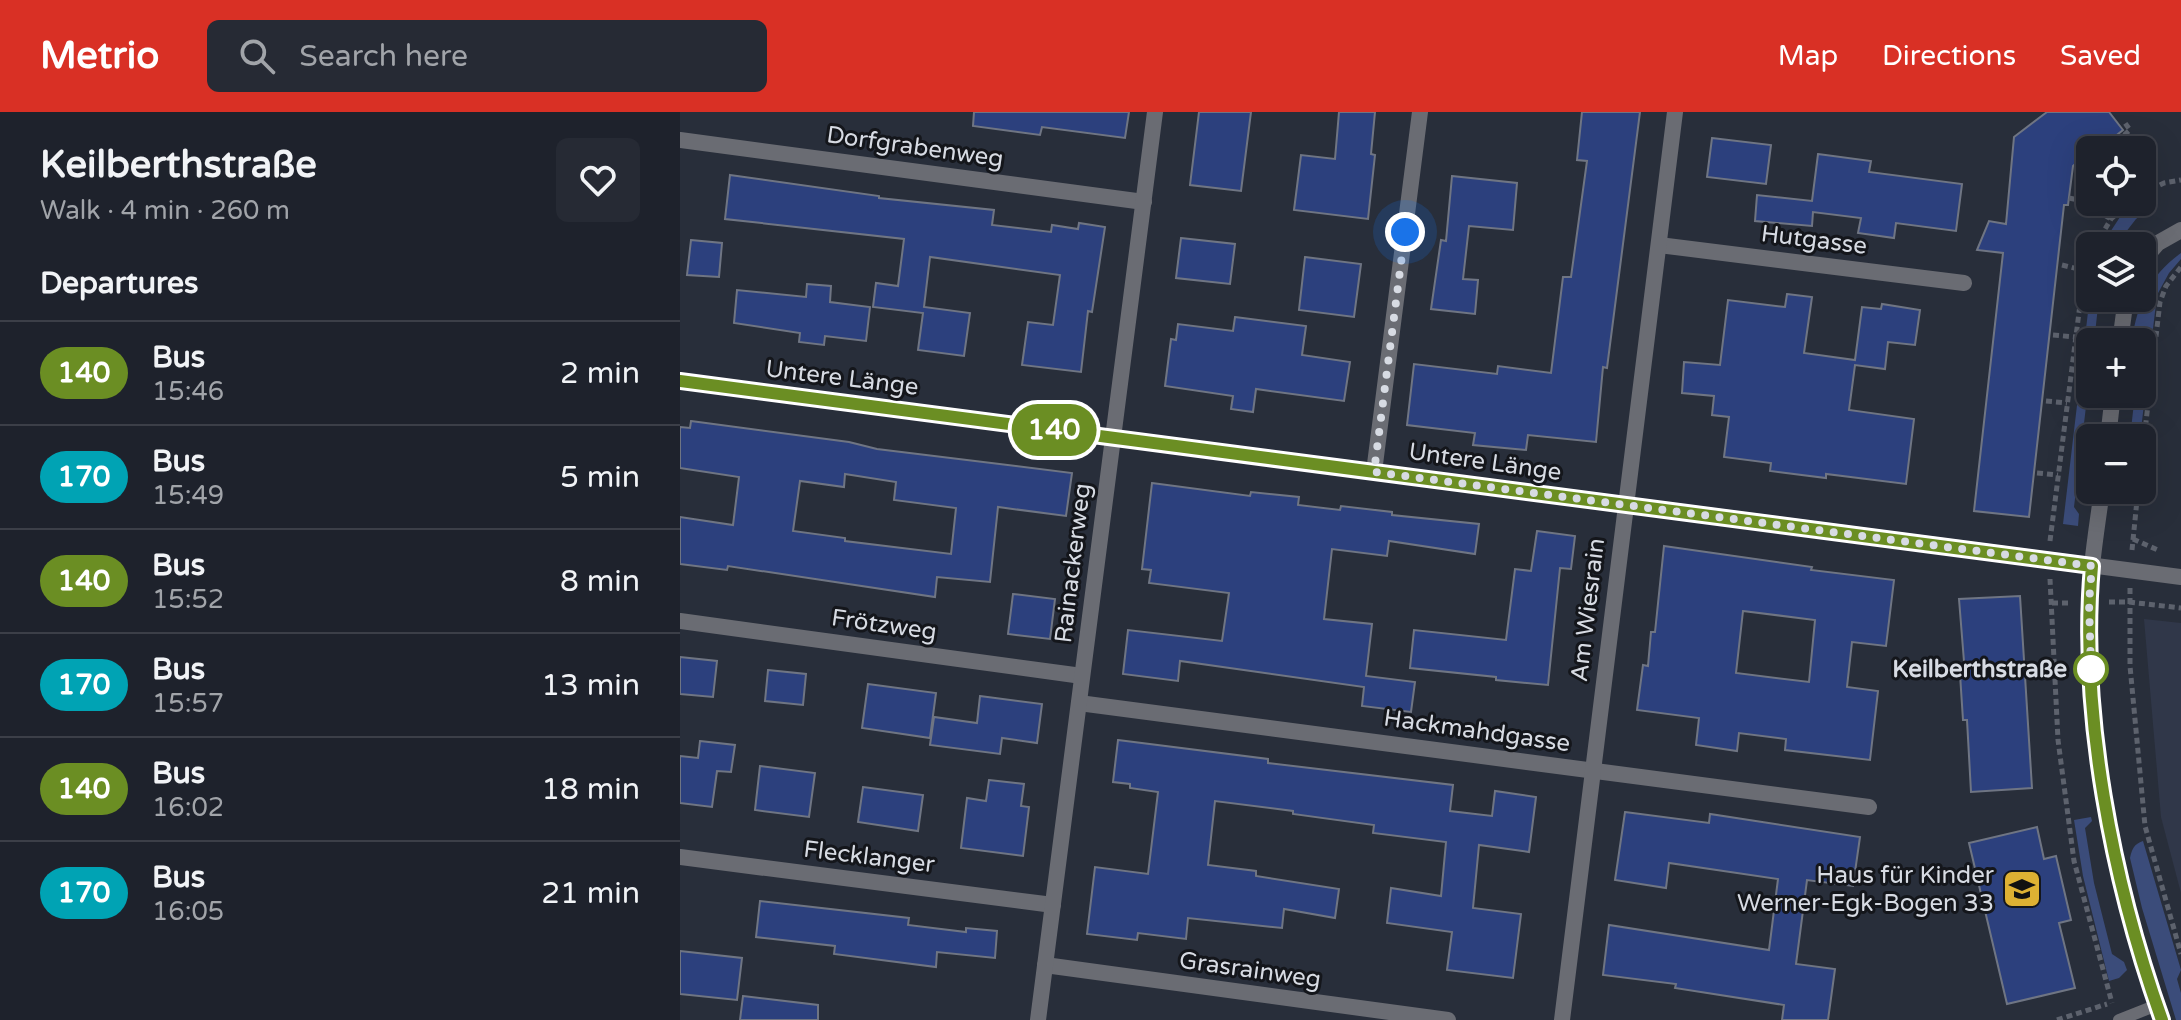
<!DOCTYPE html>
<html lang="en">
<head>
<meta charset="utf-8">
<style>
  body { margin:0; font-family:"Varela Round",sans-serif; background:#262a34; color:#f1f3f6; height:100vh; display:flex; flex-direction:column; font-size:30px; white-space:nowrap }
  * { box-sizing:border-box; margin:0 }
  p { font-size:26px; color:#a1a4a9 }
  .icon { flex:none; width:44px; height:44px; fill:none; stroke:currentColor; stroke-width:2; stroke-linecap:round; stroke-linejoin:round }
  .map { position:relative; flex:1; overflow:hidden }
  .details { display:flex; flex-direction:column; background:#1e222c; width:680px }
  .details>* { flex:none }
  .badge { padding:0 16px; border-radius:26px; font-size:28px; line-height:52px }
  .buttons { position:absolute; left:1396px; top:24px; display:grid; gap:16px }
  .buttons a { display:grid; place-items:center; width:80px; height:80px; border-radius:12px; background:#1e222c; box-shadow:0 8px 32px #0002,0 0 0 2px #3c3f48; font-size:40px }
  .you { position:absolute; width:40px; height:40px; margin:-20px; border:6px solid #fff; border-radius:50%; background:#1a73e8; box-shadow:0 0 0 12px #1a73e833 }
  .map>.badge { position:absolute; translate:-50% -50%; box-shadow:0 0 0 4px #fff }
  h2 { padding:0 40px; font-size:30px; line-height:72px }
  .round { display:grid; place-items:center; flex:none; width:84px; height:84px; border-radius:12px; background:#262a34 }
  .overview { display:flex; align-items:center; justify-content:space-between; height:136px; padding:0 40px }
  h1 { font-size:38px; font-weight:800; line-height:60px }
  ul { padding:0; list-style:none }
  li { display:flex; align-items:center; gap:24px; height:104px; padding:0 40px; border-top:2px solid #3c3f48 }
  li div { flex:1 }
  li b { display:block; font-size:30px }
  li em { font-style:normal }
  li .badge { min-width:88px; font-weight:700; text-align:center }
  header { display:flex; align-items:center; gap:48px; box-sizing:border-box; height:112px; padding:0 40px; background:#d93025; color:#fff }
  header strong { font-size:38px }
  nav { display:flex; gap:44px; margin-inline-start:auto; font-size:28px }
  .search { width:560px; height:72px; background:#262a34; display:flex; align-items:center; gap:20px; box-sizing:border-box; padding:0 28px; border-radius:12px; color:#a1a4a9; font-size:30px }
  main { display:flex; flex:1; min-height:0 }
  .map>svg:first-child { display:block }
</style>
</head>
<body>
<header>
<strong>Metrio</strong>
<div class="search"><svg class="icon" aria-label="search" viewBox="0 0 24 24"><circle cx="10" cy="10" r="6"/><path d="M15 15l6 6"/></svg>Search here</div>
<nav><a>Map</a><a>Directions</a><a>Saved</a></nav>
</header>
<main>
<section class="details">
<div class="overview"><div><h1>Keilberthstraße</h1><p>Walk · 4 min · 260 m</p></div><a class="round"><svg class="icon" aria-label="heart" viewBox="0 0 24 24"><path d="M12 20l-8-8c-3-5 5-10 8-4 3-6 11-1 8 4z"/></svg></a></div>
<h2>Departures</h2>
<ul>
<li><span class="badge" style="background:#6b8e23;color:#fff">140</span><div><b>Bus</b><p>15:46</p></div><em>2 min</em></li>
<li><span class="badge" style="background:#00a3b4;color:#fff">170</span><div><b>Bus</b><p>15:49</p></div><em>5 min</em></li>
<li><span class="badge" style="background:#6b8e23;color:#fff">140</span><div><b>Bus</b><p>15:52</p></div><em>8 min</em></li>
<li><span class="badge" style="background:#00a3b4;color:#fff">170</span><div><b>Bus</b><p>15:57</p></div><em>13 min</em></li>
<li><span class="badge" style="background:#6b8e23;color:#fff">140</span><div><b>Bus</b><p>16:02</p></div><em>18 min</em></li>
<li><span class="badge" style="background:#00a3b4;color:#fff">170</span><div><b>Bus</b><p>16:05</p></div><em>21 min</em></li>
</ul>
</section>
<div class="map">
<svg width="1501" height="908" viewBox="0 0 1501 908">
  <rect width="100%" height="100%" fill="#282e3a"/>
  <path fill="#303749" d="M1464,507l37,4v270l-20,-76z"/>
  <g fill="#3b4c7a">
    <path d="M1466,86l6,9 -16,12 -21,27h-14l19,-29z"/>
    <path d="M1501,141v6l-12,14 -12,22 -17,143h-10l5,-44h7v-52h-7l-3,-3c6,-36 18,-64 49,-86z"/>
    <path d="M1410,183v3h9l-5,44h-4v31l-16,134 5,7 -1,12 -15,-2z"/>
    <path d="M1411,705l1,4 -7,7 9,55 18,71 12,8 3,8 -8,8 -10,3 -26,-105 -9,-56z"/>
    <path d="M1463,729l38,129 -4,9 4,14v27h-5l-34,-112 -12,-50c2,-9 4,-14 13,-17z"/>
  </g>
  <g fill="#2c407d" stroke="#6f7583" stroke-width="2" fill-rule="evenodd">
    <path d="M294,0h155l-4,26 -83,-11 -2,8 -67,-9z"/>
    <path d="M519,0h52l-10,79 -51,-6z"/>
    <path d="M659,0h36l-4,42 4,1 -7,64 -74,-9 7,-55 34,4z"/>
    <path d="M902,0h58l-33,256 -4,-1 -7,75 -68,-7 -2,15 -53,-5 2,-12 -68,-8 7,-61 83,10 1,-8 53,7 12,-96h8l16,-116 -10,-1z"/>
    <path d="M1367,0h62l14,18 -25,20h-8l-17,16 -5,39h-4l-35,312 -55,-6 29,-258 -26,-3 12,-29 17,3 8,-87z"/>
    <path d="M1032,26l59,7 -5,39 -59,-7z"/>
    <path d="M1138,42l53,7 -2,11 93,12 -6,47 -60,-8 -2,15 -36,-5 3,-15 -48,-6 -1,14 -57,-5 2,-26 55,6z"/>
    <path d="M50,63l149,21v2l115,12 -2,15 59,7 1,-7 26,4 1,-6 26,4 -13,85 -4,-1 -7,61 -59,-7 6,-43 25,3 7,-50 -130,-18 -6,50 46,6 -6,43 -46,-6 5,-37 -50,-6 3,-24 22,3 6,-47 -179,-20z"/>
    <path d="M772,64l65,7 -4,47 -44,-4 -6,53 15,1 -3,34 -44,-5 10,-69 5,1z"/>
    <path d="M501,126l54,6 -5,40 -54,-6z"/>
    <path d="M11,128l31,3 -3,34 -32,-2z"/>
    <path d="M625,145l56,7 -7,53 -55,-7z"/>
    <path d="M127,172l24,2 -1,16 40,5 -4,34 -41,-5 -1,9 -25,-3 1,-9 -66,-10 3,-33 69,7z"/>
    <path d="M1107,182l25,3 -8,56 51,7 7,-53 19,2 1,-5 38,6 -5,35 -27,-3 -3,27 -30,-4 -6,45 65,9 -8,65 -80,-10v4l-56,-7 1,-8 -47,-6 5,-40 -17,-2 2,-19 -32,-3 2,-31 36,3 8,-65 57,7z"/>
    <path d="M555,205l71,9 -4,29 48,7 -6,39 -88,-12 -3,23 -22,-3 2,-13 -68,-10 6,-47 5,1 2,-16 55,7z"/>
    <path d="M11,309l158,21 28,7 195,24 -6,43 -68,-9 -8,75 -53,-5 -2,20 -207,-31 -1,4 -47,-6v-47l53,8 6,-48 -59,-9v-41l10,1zM165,362l51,8 -2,18 62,8 -5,46 -106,-13v-3l-52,-7 7,-50 44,6z"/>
    <path d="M472,371l98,13 1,-4 48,5 -1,8 42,5 1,-4 51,6v3l87,9 -4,30 -86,-13 -2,15 -55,-7 -8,70 48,5 -6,52 49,6 -4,30 -49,-6 2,-19 -184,-26 -2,20 -55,-7 5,-44 94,11 7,-48 -80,-10 2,-13 -9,-1z"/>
    <path d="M857,419l38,5 -4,33 -11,-1 -12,117 -52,-5v-3l-86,-9 4,-38 92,10 9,-71 16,2z"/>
    <path d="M984,434l148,21 -1,3 83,10 -8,66 -34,-4 -5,45 31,4 -8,69 -85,-10 1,-11 -47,-6 -2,18 -41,-6 3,-27 -62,-8 6,-45 5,1 3,-34h4zM1063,499l72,9 -6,62 -73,-9z"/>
    <path d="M333,482l42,5 -5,40 -42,-5z"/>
    <path d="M1340,484l12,192 -61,4 -4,-72h-4l-3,-46h5l-6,-75z"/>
    <path d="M0,545l37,4 -4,36 -33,-3z"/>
    <path d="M88,558l38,4 -3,31 -38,-4z"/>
    <path d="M188,572l68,9 -6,45 -68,-10z"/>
    <path d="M300,584l62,8 -5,39 -35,-5 -2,16 -70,-9 4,-28 43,6z"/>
    <path d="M438,628l150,19v4l185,22 -3,26 42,5 3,-25 41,6 -7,55 -50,-7 -6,63 48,6 -8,64 -66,-8 5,-38 -65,-9 4,-35 50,8 5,-54 -73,-9 1,-8 -81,-11v-3l-78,-10 -7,64 48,6v5l83,13 -4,29 -51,-9 -2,19 -94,-10 -2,21 -48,-6 -1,7 -50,-6 8,-67 53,7 10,-82 -28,-4v-4l-17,-2z"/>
    <path d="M20,629l35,4 -4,27 -14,-1 -5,36 -32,-4v-47l18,2z"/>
    <path d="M80,654l55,7 -6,44 -54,-7z"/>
    <path d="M309,668l35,4 -3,22 8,1 -6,49 -62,-8 6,-50 19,3z"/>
    <path d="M183,675l60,8 -5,36 -60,-9z"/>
    <path d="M945,700l84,11 1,-9 150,23 -7,49 -46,-6 -11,84 39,5 -7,51h-46l2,-15 -109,-17 1,-4 -73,-9 6,-50 160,25 9,-71 -109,-16 -3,25 -51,-8z"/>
    <path d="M1357,715l7,32 12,-3 15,64 -12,3 16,65 -68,16 -38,-161z"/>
    <path d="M80,789l149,17 -1,7 58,7v-4l31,3 -2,27 -58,-6 -1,15 -102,-13 1,-8 -79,-9z"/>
    <path d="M0,839l62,7 -5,42 -57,-6z"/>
    <path d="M63,884l75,9v15h-78z"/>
  </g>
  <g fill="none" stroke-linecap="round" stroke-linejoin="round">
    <g stroke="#5d626d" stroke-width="5" stroke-dasharray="6 4" stroke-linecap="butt">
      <path d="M1441,38l-5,-8 14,-12 -5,-7"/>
      <path d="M1408,41l2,2"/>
      <path d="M1462,82l22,-11 17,-3"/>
      <path d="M1389,86l9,2 33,19"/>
      <path d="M1415,134l16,-27 19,-17"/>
      <path d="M1382,153l24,6"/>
      <path d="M1373,223l23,2"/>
      <path d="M1366,289l21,2"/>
      <path d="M1462,344l18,-154 6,-16 15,-19"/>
      <path d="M1357,361l21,2"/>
      <path d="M1453,427l27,12"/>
      <path d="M1370,429l33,-260 7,-24"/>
      <path d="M1452,438l6,-60"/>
      <path d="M1370,467l8,161 16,121 38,142"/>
      <path d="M1450,476v78l15,160 36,128"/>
      <path d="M1429,490h20l52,6"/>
      <path d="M1372,491h19"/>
      <path d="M1377,908l50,-16"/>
    </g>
    <path stroke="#6a6c73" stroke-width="12" d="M1439,908l38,-15"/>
    <g stroke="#6a6c73" stroke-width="16">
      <path d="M0,28l464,62"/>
      <path d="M979,133l305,38"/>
      <path d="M1462,149l16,-18 23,-13"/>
      <path d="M1440,230l6,-44"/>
      <path d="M0,269l1501,196"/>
      <path d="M1428,326l5,-44"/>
      <path d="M694,360l46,-360"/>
      <path d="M1422,378c-5,38 -12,77 -13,116 -3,139 26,284 73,414"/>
      <path d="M0,509l402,55"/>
      <path d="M399,591l790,104"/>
      <path d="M0,745l373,48"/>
      <path d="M365,853l403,55"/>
      <path d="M358,908l117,-908"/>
      <path d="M882,908l113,-908"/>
    </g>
  </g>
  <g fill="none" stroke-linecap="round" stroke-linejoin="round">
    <defs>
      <path id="line" d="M0,269l1412,185c-13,146 21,317 70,454"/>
    </defs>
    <use href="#line" stroke="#fff" stroke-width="18"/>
    <use href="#line" stroke="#6b8e23" stroke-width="12"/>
    <path stroke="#d7dbe3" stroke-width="8" stroke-dasharray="0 14.4" d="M725,120l-31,240 718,94 -3,37 2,66"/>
  </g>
  <defs>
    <symbol id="school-square" viewBox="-11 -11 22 22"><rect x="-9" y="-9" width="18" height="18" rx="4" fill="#deb133" stroke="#14161b"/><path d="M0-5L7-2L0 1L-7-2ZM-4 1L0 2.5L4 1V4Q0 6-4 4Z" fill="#111"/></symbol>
  </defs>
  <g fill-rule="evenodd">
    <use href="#school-square" x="1320" y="755" width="44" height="44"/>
  </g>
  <circle fill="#fff" stroke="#6b8e23" stroke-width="4" cx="1411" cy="557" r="16"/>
  <g text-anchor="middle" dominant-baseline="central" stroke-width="6" stroke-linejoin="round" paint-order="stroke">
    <g font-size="24" fill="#d7dbe3" stroke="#14161b">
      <text transform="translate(235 35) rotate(8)">Dorfgrabenweg</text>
      <text transform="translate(1134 128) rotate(7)">Hutgasse</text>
      <text transform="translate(162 266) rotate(7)">Untere Länge</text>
      <text transform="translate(805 350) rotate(8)">Untere Länge</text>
      <text transform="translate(393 451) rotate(-83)">Rainackerweg</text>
      <text transform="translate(908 498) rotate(-83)">Am Wiesrain</text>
      <text transform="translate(204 513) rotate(8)">Frötzweg</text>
      <text transform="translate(797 619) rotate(8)">Hackmahdgasse</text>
      <text transform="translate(189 745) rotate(7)">Flecklanger</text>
      <text transform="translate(570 858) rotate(8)">Grasrainweg</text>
    </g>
    <g font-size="24" font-weight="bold" fill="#d7dbe3" stroke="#14161b" text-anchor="end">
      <text x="1387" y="557">Keilberthstraße</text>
    </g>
    <g font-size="24" fill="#d7dbe3" stroke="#14161b" text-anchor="end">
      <text x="1314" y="763">Haus für Kinder<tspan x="1314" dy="28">Werner-Egk-Bogen 33</tspan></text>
    </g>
  </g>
</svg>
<div class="buttons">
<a><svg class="icon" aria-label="locate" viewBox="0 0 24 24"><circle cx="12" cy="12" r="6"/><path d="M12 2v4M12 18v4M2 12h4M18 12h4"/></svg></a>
<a><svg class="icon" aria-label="layers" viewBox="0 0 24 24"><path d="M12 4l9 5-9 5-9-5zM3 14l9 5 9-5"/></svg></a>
<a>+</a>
<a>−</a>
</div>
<div class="you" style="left:725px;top:120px"></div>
<b class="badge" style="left:374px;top:318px;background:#6b8e23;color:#fff">140</b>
</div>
</main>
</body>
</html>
